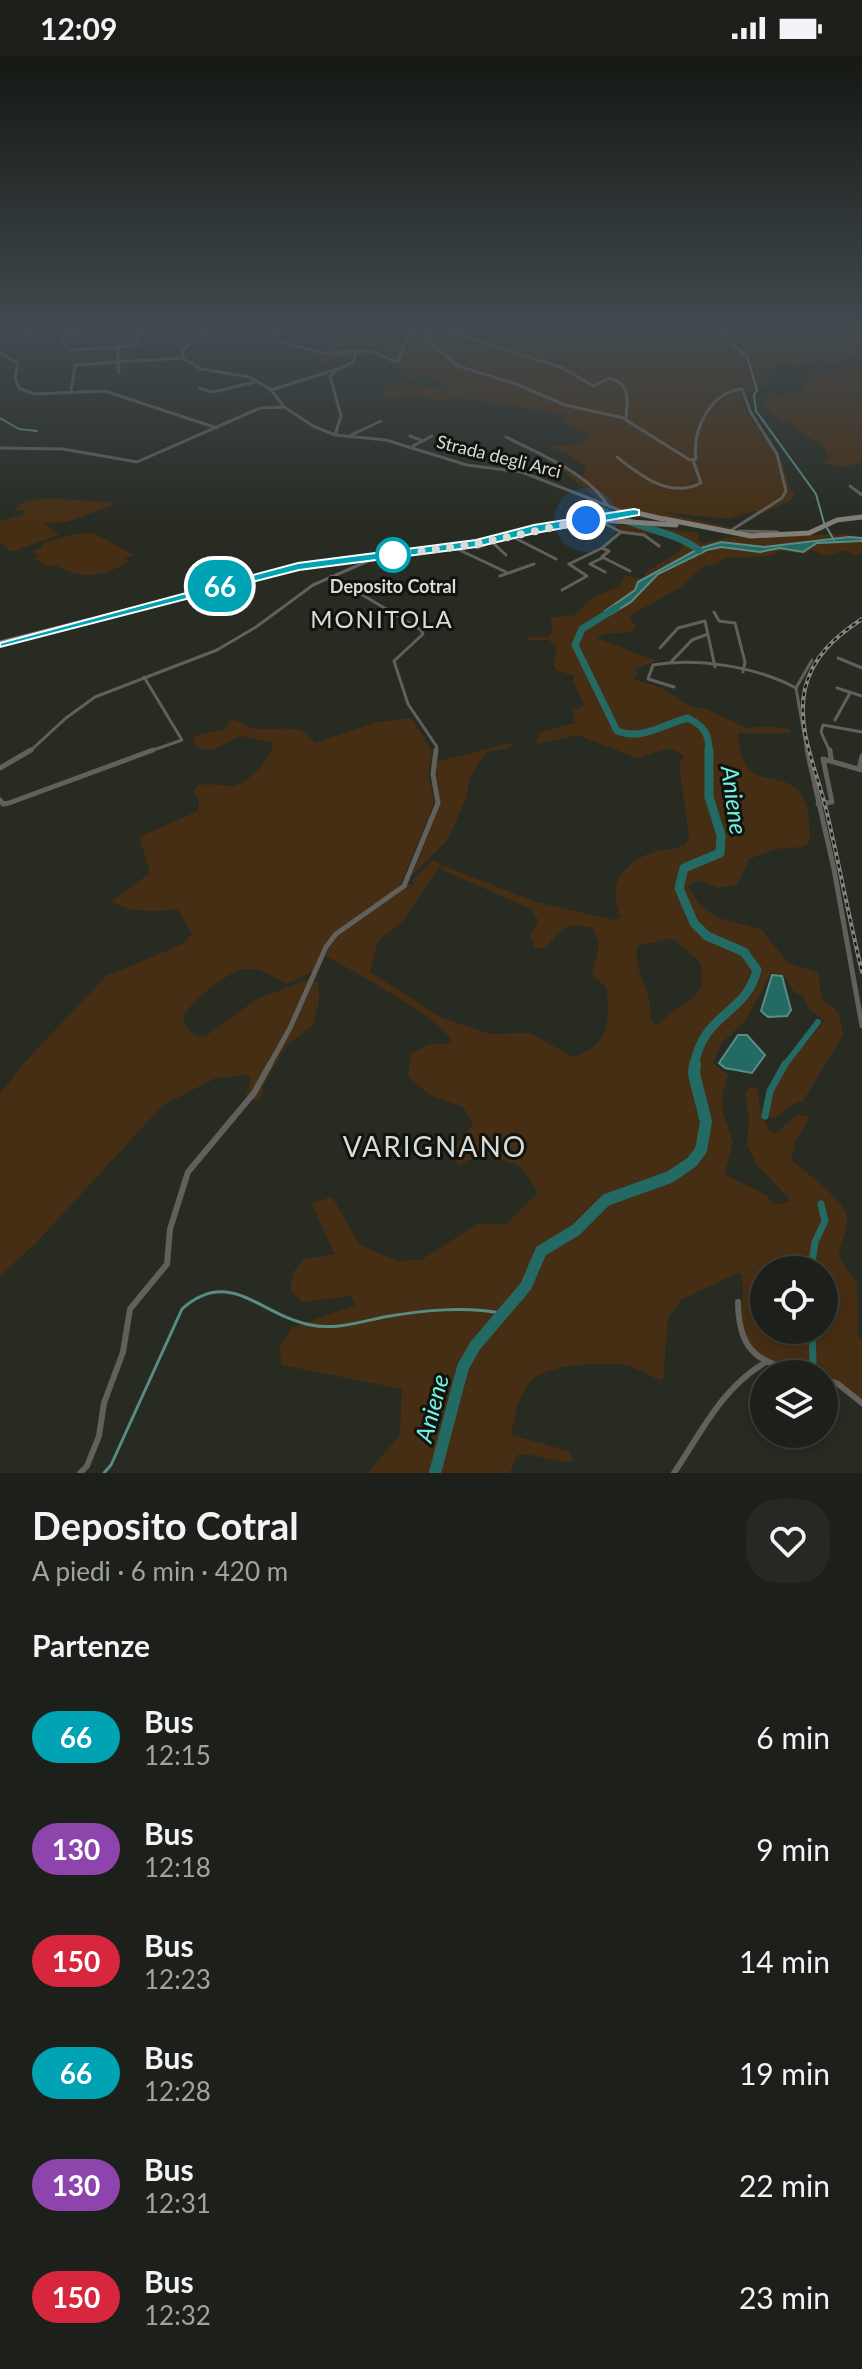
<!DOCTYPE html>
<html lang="it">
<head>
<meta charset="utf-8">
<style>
  body { margin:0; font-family:Lato,sans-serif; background:#252823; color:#f1f3f6; height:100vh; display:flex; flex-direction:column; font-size:30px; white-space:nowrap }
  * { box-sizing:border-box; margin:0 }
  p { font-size:26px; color:#a0a3a2 }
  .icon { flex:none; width:44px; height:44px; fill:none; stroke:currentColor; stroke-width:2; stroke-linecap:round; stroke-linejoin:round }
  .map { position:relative; height:1417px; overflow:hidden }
  .drawer { display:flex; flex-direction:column; background:#1d201a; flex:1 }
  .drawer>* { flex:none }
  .badge { padding:0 16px; border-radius:26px; font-size:28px; line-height:52px }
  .fabs { position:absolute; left:750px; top:1200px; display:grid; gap:16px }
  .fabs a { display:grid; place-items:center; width:88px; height:88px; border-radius:50%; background:#1d201a; box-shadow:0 4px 12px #0003,0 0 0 2px #3b3e39; font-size:40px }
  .you { position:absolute; width:40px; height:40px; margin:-20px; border:6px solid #fff; border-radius:50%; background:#1a73e8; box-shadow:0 0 0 12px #1a73e833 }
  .map>.badge { position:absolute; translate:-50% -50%; box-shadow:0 0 0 4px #fff }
  h2 { padding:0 32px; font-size:30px; line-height:72px }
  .round { display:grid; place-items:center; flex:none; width:84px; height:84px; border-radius:32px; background:#252823 }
  .summary { display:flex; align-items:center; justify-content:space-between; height:136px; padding:0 32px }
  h1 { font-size:38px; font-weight:700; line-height:60px }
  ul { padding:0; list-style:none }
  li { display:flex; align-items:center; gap:24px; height:112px; padding:0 32px }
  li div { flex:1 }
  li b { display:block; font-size:30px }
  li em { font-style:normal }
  li .badge { min-width:88px; font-weight:700; text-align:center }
  .status { display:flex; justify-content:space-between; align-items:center; height:56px; padding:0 40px; background:#1d201a; direction:ltr }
  .status svg { height:22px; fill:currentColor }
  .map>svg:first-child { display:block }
</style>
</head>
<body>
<div class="status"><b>12:09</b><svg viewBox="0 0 49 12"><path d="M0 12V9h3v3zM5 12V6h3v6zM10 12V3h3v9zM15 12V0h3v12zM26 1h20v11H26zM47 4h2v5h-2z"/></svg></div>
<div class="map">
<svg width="862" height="1417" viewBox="0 0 862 1417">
  <rect width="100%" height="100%" fill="#272b22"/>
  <g fill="#462e14" fill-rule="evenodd">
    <path d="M354,271h418c17,11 35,12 55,9l-2,-9 37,6v22l-16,1 2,9 -3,2c-17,-8 -30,-5 -47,-1 -5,1 -13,-2 -20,-3l-20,30 -18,-2c2,29 33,50 44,76 5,10 2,19 11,28l-5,6 -26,11 -9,-1 -27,8 -66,-7 70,16 -9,2 -100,-19 -24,-11 -45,-36 3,-3 4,1 22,16 3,-11 -19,-14 -19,-7 32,-2 8,-7 -1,-5 -24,-10 3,-7 -113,-18c-20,8 -21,-1 -40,-1 -15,-1 -14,6 -34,1 17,-19 38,-11 58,-8l10,-5 -26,-10 -10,6c-16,-18 -29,-38 -55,-28l-1,5 -28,2 4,6 -19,-1 23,-12 -3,-8 27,-6 44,3 1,-5c-23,-8 -34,1 -54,-5z"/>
    <path d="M854,309l8,2v95l-17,5 -22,-4 6,-6 -6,-11 -29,-18 -2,-5 -11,-3 -17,-13 4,-14 8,3 25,-4 9,-17c14,-6 30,-3 44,-10z"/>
    <path d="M48,442l70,5 -51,19 -23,2 15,11 -48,17 -11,-9v-22l24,-7 1,-3 -10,-1 9,-9z"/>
    <path d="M621,469l71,7 7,2 -1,6 5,3 27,-6 114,-3 18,3v16l-9,2 -7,-5 -20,6 -14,-6 -6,4 -24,-3 -12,5 -46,2 -6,5 -16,4 -19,19 -50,28 -4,5 7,7 -4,6 -29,2 -6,4 59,23 -22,8 4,5 -4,5 28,9 29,19 16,2 39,19 24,-2 19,3 1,4h-52c4,66 43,30 65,64 7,12 6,31 7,44l-7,6 -27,2 -27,10 -12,26 -19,3 -20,-8 -10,6 11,18 20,14 43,12 26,33 30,9 4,26 17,15 4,22 -40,66 -10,3 -17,14 -8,-2c-1,-36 35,-68 56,-95l-16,-13 -4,-12 -10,-4 -11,-18 -12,-1 -25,47 -24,23 -9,20 15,12 -6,20 1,17 10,31 -9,31 42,21 9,10 16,-4 -35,-37 -9,-20 2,-25 -4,-25 6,-8 7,3 1,17 10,25 7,2 22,-19 12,3 -14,23 -5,19c14,14 57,42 56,61 0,12 -8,24 -8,37l18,27 1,51 4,5v60c-11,-9 -22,-19 -36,-25 -24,-9 -71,-7 -81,-39 -6,-20 0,-41 -3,-61l-5,-2 -56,27 -13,18 -5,62c-13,-2 -22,-11 -35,-14 -21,-5 -84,-2 -98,16 -12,15 -15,34 -19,53l58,16 5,10c-20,4 -37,-9 -57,-6l-7,18h-143l33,-38 2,-46 -120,-24 -3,-17 13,-20 63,-23 -3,-9 -49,6 -13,-13 4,-18 10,-12 31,-5 -24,-51 21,-6 28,48 38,16 23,-1 56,-36h29l32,-32 -17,-25 -38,-15 -23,13 -12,-9 25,-32 -10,-17 -35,-13 -20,-18 3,-23 19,-9 22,-1c-6,-23 -103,-73 -127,-88l12,-20 69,-50h8l-2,-5 22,-20 7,4 -37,56 -26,21 -8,31 70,45 51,17 39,-1 43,24c38,-13 36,-33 34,-69l-15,-13 7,-30 -6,-17c-27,-7 -31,1 -48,20h-10l-5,-12 8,-16 -7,-11 -91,-40 2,-4 94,37 79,18 6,-3c-13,-27 -2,-51 27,-63 12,-5 26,-3 38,-10l3,-9 -10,-70 5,-9 -13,-8 -34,10 -60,-23 -41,9 3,-11 36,-10 -3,-12 12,-6 -11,-24 1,-5 -18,-6 -3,-6 4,-16 -8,-8h-21l-2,-3h23l4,-8 -3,-11 25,-3 18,-18 27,-11 5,-11 13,4 6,-2 1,-4 37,-24 -1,-7 -11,-5 -49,-7 -3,-4zM672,882l28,24c11,41 -21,38 -42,63l-8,-6c4,-27 -17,-46 -13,-73zM764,1214h60v60h-60z"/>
    <path d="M93,477l41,22 -9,4 4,3c-25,14 -49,19 -73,3l-8,2 -14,-9 5,-2 -7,-6 9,-2 3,-5 31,-9z"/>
    <path d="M411,662l21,33 -4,24 6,26 -3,10 -31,75 -67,48 -20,38 -27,12c-11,-6 -23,-15 -36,-15 -20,-2 -57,32 -67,47l2,10 9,9 10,2 53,-38 55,-21 6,5 1,20 -6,22 -26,20 -25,42v8l-7,6 -9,-6 5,-15 -3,-5 -32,3 -53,27 -126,137 -37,34v-182l24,-31 82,-87 77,-32 9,-10 -14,-25c-21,3 -49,4 -66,-8l38,-28 -11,-36 59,-26 1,-10 -6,-9 6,-7c11,-2 21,1 32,1 18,-2 35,-24 42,-39l-2,-5 -31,-6c-16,7 -30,23 -46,7v-7l33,-8 1,-7 8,-1c21,16 43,5 66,10l13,13 62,-21z"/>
    <path d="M514,686l-6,6 -22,4 -16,25 -4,21 -18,41 -36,36 28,-71 -5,-42z"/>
  </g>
  <g fill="#246a64" stroke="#5a8c86" stroke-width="2">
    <path d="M849,481l13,1v3l-45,2 -14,9 -23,-4 -20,4 -39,-5 -14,3 -49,24 -27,28 -20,12 -6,-3 30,-21 3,-8 60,-33 23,-7 43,5z"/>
    <path d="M772,919l10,1 9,34 -4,6 -19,1 -7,-6z"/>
    <path d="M738,979h9l18,20 -13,18 -27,-5 -6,-5z"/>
  </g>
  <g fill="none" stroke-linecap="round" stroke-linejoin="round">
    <g stroke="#5a8c86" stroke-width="2">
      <path d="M717,271l8,12 22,17 10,34 -3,5 2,16 60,83 8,29"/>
      <path d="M0,362l19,11 18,2"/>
      <path d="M827,472l7,12"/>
    </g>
    <path stroke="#5a8c86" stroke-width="3" d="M104,1417l7,-8 71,-156c48,-43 79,7 129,16 24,5 49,-3 73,-8 41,-7 81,-11 122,-3"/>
    <path stroke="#246a64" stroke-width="6" d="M784,1010l34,-44"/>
    <g stroke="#246a64" stroke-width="7">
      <path d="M765,1060l5,-25 15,-27"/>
      <path d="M811,1214l4,-28 10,-21 -4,-17"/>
      <path d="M812,1274l1,33"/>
    </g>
    <path stroke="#246a64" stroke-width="5" d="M602,454l4,2"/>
    <g stroke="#246a64" stroke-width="7">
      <path d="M602,454c31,18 68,19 97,40"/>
      <path d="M616,552l-34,21 -7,16 42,86c26,10 46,-7 71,-13 17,9 21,16 21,34"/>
    </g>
    <path stroke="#246a64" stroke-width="9" d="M694,1010c10,-55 51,-50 63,-96l-13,-18 -37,-16 -13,-13 -15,-35 5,-20 36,-15 1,-18 -12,-38v-47"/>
    <path stroke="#246a64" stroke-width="12" d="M435,1417l28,-106 12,-21 51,-60 15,-35 35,-21 30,-30 64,-23 22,-15 9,-12 5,-28 -12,-48 1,-10"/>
    <g stroke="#61605b" stroke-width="3">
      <path d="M25,271l5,7"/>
      <path d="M87,271l-26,11 8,12 49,-3"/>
      <path d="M138,271v18l-20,2v15l65,-4 18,11 48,8 21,12 13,16"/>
      <path d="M247,271l27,5 6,9 42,12 34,-1"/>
      <path d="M426,271l-2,11 34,28 61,19 46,20 59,13"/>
      <path d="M434,271l129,41 30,18 17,-8c22,7 17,22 16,42l64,40 6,-1c-4,-29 14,-67 46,-70l9,24 26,41 9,37 -4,7 -52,33"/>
      <path d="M0,297l18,10 -3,15 4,10 15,6 71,-3 112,37"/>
      <path d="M183,301v-7l25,-23"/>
      <path d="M335,316l-5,4 11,40 -6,19"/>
      <path d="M199,332l14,4 42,-10"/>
      <path d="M271,334l73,-23 9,-5 3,-10c18,-4 25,6 42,10l13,-35"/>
      <path d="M71,335l4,-26 43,-3 1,11"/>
      <path d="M351,379l30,-14"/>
      <path d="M410,380l13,5"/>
      <path d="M506,381c31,16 84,37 101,68"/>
      <path d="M413,390l19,-10"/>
      <path d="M0,392l63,1 74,13 123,-54 24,-1 29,19 22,9 51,5 81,25 55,7 102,40"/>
      <path d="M617,401c24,19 53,42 84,26l-8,-23"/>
      <path d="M850,430l12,9"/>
      <path d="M598,464l23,12 -19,16 7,3 -7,6 28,14"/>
      <path d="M739,475l39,1"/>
      <path d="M621,476l23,3 15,11"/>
      <path d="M511,480l45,23"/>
      <path d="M491,485l15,14"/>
      <path d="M453,491l53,25"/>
      <path d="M477,492l15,-6"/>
      <path d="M602,502l-12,6 15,8"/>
      <path d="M569,508l33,-16"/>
      <path d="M331,520l90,54 2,4 -29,27 14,43 29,43 -1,5"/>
      <path d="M500,520l34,-12"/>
      <path d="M562,534l25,-14 -18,-12"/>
      <path d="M714,556l5,9 16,2 10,39 -2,10"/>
      <path d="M660,592l18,-20 27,-7 10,46"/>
      <path d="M838,602l24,10"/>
      <path d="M670,607l22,-23 16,-6"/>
      <path d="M144,621l38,63 -34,12"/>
      <path d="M674,631l-26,-8 5,-14c44,-8 104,2 143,23"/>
      <path d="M837,632l25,8"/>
      <path d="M835,664l15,-27"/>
      <path d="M29,696l37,-34 29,-21 122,-47 39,-23 57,-42 62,-27"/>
      <path d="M807,696l-11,-64 16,-28"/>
      <path d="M830,696l-9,-20 2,-7 39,7"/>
    </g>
    <g stroke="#61605b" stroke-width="5">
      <path d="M807,694l27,119 28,157"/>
      <path d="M830,694l1,9"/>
      <path d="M0,712l31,-18"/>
      <path d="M859,713l3,-13"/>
      <path d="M0,744l3,4 6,-1 144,-53"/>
      <path d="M818,748l14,-2 -9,-43 39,11"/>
      <path d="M269,1010l21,-38 36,-81 10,-13 68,-48 34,-83 -5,-29 3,-24"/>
    </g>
    <g stroke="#61605b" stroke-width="6">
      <path d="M738,1246c1,54 23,61 71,72"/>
      <path d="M824,1322l14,6 24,19"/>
      <path d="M80,1417l7,-7 12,-30 5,-33 19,-51 7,-43 37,-45 3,-35 18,-57 66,-79 16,-29"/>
      <path d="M674,1417c27,-40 48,-86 92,-111"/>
    </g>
    <g stroke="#807e77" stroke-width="5">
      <path d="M637,457l26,6"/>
      <path d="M665,463l86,17 58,-3 28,-13 25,-3"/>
      <path d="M600,464l76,5"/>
      <path d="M0,587l298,-76 174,-23 62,-15 100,-16"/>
    </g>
    <defs>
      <path id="rail" d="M862,563c-26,17 -50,38 -57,70 -9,40 12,82 21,120 13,54 23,109 36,163"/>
    </defs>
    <use href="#rail" stroke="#83867f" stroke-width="4"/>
    <use href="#rail" stroke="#11130f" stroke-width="2" stroke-dasharray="4" stroke-linecap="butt"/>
  </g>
  <linearGradient id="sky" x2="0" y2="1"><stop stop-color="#151813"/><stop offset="0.58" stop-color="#414a4f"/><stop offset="1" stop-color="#414a4f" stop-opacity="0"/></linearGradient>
  <rect width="862" height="469" fill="url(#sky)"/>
  <path fill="#00a3b4" stroke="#fff" stroke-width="2" d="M634,453l5,1v5l-104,18 -59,14 -177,23 -299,77v-4l298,-80 178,-23 58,-15z"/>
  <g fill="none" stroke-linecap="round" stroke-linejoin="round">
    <path stroke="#d9dcd6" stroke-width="8" stroke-dasharray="0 14.4" d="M393,499l83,-11 110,-24"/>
  </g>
  <circle fill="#fff" stroke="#00a3b4" stroke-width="4" cx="393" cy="499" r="16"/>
  <g text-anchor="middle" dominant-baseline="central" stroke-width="6" stroke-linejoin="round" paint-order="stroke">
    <g font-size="18" fill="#d9dcd6" stroke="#11130f">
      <text transform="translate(499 400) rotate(14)">Strada degli Arci</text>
    </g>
    <g font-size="18" font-weight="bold" fill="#d9dcd6" stroke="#11130f">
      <text x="393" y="530">Deposito Cotral</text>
    </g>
    <g font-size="24" letter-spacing="2" fill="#d9dcd6" stroke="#11130f">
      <text x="382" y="562">MONITOLA</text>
    </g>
    <g font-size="24" font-style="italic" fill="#71f3e6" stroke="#11130f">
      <text transform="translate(735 744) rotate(82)">Aniene</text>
      <text transform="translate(431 1352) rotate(-75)">Aniene</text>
    </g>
    <g font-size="28" letter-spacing="2" fill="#d9dcd6" stroke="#11130f">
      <text x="435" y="1090">VARIGNANO</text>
    </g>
  </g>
</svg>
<div class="fabs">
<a><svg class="icon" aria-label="locate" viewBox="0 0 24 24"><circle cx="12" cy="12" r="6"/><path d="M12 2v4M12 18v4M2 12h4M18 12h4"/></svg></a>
<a><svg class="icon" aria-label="layers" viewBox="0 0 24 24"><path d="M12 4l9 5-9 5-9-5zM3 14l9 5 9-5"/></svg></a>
</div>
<div class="you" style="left:586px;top:464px"></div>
<b class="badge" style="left:220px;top:530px;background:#00a3b4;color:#fff">66</b>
</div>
<section class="drawer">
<div class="summary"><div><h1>Deposito Cotral</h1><p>A piedi · 6 min · 420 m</p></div><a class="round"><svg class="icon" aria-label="heart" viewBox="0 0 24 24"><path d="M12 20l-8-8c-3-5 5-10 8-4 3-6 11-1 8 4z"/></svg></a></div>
<h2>Partenze</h2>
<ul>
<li><span class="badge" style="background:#00a3b4;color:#fff">66</span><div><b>Bus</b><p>12:15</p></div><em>6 min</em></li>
<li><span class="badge" style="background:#8e44ad;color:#fff">130</span><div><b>Bus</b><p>12:18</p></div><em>9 min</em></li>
<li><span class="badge" style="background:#d7263d;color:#fff">150</span><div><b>Bus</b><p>12:23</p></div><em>14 min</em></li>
<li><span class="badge" style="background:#00a3b4;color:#fff">66</span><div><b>Bus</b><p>12:28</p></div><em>19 min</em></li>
<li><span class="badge" style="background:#8e44ad;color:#fff">130</span><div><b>Bus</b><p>12:31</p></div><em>22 min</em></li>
<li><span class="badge" style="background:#d7263d;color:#fff">150</span><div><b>Bus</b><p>12:32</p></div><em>23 min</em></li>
</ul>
</section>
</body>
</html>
